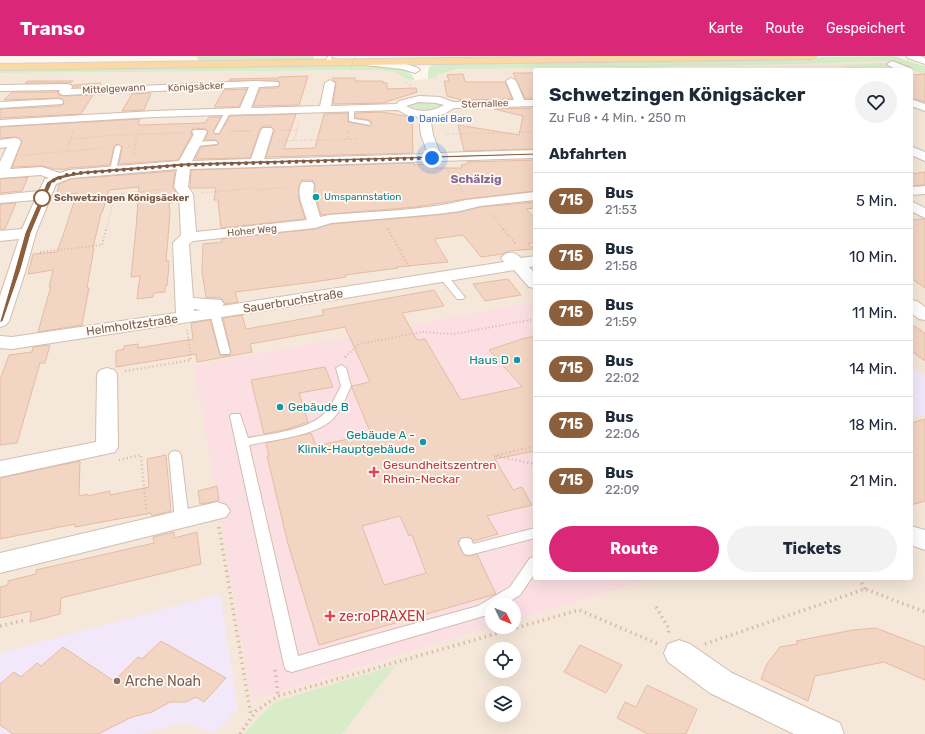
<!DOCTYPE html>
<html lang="de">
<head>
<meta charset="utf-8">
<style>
  body { margin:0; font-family:Rubik,sans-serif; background:#f2f2f3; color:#1f2937; height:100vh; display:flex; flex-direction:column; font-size:15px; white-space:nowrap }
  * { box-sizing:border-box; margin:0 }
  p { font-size:13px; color:#747a83 }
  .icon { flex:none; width:22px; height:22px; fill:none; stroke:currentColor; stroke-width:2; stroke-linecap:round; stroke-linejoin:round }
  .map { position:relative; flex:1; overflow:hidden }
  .drawer { position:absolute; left:533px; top:12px; width:380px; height:512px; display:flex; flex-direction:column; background:#fff; border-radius:4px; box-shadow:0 4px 16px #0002 }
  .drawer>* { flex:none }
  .badge { padding:0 8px; border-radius:13px; font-size:14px; line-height:26px }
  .needle { width:26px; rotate:133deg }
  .fabs { position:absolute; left:485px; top:542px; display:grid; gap:8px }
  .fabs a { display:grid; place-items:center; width:36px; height:36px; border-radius:50%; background:#fff; box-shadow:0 4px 16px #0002; font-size:20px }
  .you { position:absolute; width:20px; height:20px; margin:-10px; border:3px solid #fff; border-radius:50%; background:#1a73e8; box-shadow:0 0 0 6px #1a73e833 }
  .map>.badge { position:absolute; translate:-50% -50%; box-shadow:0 0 0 2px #fff }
  h2 { padding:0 16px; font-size:15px; line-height:36px }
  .round { display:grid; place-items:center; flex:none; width:42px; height:42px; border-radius:21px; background:#f2f2f3 }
  .headline { display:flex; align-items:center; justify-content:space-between; height:68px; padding:0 16px }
  h1 { font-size:19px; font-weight:700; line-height:30px }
  .primary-button { display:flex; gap:8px; margin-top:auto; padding:8px 16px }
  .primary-button a { flex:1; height:46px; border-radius:24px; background:#db2777; color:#fff; font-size:16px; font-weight:700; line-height:46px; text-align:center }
  .primary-button a+a { background:#f2f2f3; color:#1f2937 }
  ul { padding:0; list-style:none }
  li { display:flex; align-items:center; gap:12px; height:56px; padding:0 16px; border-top:1px solid #e0e1e3 }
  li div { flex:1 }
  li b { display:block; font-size:15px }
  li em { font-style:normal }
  li .badge { min-width:44px; font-weight:700; text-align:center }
  header { display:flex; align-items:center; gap:24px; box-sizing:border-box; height:56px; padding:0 20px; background:#db2777; color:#fff }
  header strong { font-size:19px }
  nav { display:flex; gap:22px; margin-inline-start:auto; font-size:14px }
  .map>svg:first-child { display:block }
</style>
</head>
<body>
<header>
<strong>Transo</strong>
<nav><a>Karte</a><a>Route</a><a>Gespeichert</a></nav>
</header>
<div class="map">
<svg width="925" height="678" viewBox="0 0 925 678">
  <rect width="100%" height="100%" fill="#fdf6ec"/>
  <path fill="#f5e8da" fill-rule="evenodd" d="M884,5l12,1 29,13v659h-925v-661l376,-3 18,2 16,9 26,-3 3,-4 6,-3 34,-3 322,-4zM535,14h376v508h-376zM492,549h22v22h-22zM492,593h22v22h-22zM492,637h22v22h-22z"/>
  <g fill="#f3e8fa">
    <path d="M911,311l14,9v39l-14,4z"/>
    <path d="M220,538l18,115 -24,25 -29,-11 -45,11h-140v-81z"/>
  </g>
  <path fill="#fbdfe3" d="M535,246v276h118l-139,42v-15h-22v21l-240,74 -58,-334z"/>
  <g fill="#d8ecc9">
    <path d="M196,0h118v4l-115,1z"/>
    <path d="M894,0l31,10v9l-29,-13 -12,-1 -83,3 -153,3 8,3h-39l-2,-3 -157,2 -19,5 -3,4 -8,1v-9l2,-4 14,-3z"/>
    <path d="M882,7l17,7h-49l-10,-4z"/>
    <path d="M360,9c18,0 46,-4 55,15l-5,1 -16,-9 -18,-2 -376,3v-3z"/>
    <path d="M426,44l18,6c-12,4 -25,9 -37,1l2,-2z"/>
    <path d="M396,609l-54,69h-98l30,-32z"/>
  </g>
  <g fill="#f3d5c3" stroke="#e6bba3" fill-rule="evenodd">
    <path d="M513,17h22v25h-10z"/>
    <path d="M463,18l2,8h40l7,17 -50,1 -15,-4 -3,-15h5l-2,-6z"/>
    <path d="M925,18v28l-14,-4v-23z"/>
    <path d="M308,20l-9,29 -46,1 7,-18h18l2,-5 -2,-3 -49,1 1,-2 48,-1 1,-1z"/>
    <path d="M332,22h23v3h28v2h4v6l29,-1 1,4 -34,11 -50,1 3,-21z"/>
    <path d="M28,25h45l-3,2h-45z"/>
    <path d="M101,27l-2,3 -26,1v-2z"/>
    <path d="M247,33l-8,18h-25l10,-17z"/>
    <path d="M12,36h46l1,3 5,1 29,-1 -12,19 -81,4v-9l62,-3 2,-3 -2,-4 -4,-1 -54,2z"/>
    <path d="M151,37l-7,17 -22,1 10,-17z"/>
    <path d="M535,52v41l-71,2 -6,-26 61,10 4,-19 -29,-7z"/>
    <path d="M381,56l31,5 1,36 -147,4 8,-27 -3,-4h-8l-3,4 -10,28 -55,1 6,-12 16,-2 2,-2 -4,-3h-10l3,-8 -2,-3 -12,-1 -3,3 1,3 -14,26 -59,4 3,-17 -5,-3 -3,3 -4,18 -41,3 -6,2v-1h-9l-12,-3 -30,1 10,-26 -3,-3 -4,-1 -15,1v-11l140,-8 -2,5 3,1 64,-2 4,-6h12l-8,15 2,2h4l11,-18 66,-2 -12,35 31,-1 9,-34 24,-1v9l22,4 2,-2 -3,-4 -13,-2v-5z"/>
    <path d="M535,104v31l-69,8 -51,8 -94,8 -6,-22v-9l-3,-4h-10l-3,6 -1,10 7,23 -84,9 -3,-28h-4l2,-12h-25l-1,-1 1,-17 223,-7v2l19,-1 1,4h28l-1,-3 6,-1v-2z"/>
    <path d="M175,115l-2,16 2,3 -1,12 -5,1 1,11 -4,47h3v4l-2,21h-2v6l-11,1 -1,4 -16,2 3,-23 -9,1 5,-48 3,-42 -30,3 -7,23h-1l-8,35h1l-7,40h2l-7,37 -44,7 13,-46 -2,1 4,-17 -25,4 5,-20 24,-2 8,-22 12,-37 -20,2 2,-11 12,-5z"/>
    <path d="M925,116v13l-14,1v-12z"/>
    <path d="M28,121l-6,14 -22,2v-14z"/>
    <path d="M535,146v6l-9,1 9,9v24l-7,2 6,5 -26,2 -5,3 -22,3 -18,-22 -29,4 14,23 -51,5 1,1 -53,7 1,2 -32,5 -79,10 3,10 -13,2 -4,-6 -15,-1 -4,-25 1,-28 19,-2v-3l93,-10 16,-5 106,-9 23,-3 20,-5z"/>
    <path d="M16,147l-11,26h-5v-25z"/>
    <path d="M923,163h2v69l-14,-10v-58z"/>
    <path d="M508,223l13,16 -36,6 -12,-17z"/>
    <path d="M434,234l10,16 -42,7 15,27 8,-1 36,61 61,-13 -33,-37 33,-11 13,-3v115l-40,8 18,31 9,-3 10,18 -45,11 11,18 -25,7 -2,-3h-10l-3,4 6,13 5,1 8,-2 19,40 -177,51 -31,-101 -21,-88h2l-3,-13 45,-10 5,13 55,-12 -19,-46v-2l18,-4 -25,-55 -95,17 2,8 -55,10 -1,-8 -80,13v-16l8,-2v-3l14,-2v4l55,-9 -2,-16 19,-3 10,35 9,1 2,-4 -8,-34 19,-3 4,14 78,-14 -2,-5zM400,460l9,20 3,-1 14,38 -42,12 -22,-59z"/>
    <path d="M911,268l14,9v28l-14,-10z"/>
    <path d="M50,289l-5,18h-5l-23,80 -17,2v-65l9,-25 23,-3 1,-5z"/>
    <path d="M325,311l8,20 -34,6 9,29 -20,7 -24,5 -13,-54z"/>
    <path d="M925,363v82l-14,4v-82z"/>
    <path d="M166,399l5,56 -19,5 -1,-3 -76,14v-3l-75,15v-61l80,-17 -1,35 8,-2v2l23,-5v4l39,-8 -2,-28z"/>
    <path d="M217,430l2,15 -19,3 -2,-13z"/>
    <path d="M174,476v6l23,-6 4,32 -140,34 -1,16 -30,8 1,-11 -31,7v-31l8,-2v-4l28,-7v-4l118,-27 -1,-6z"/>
    <path d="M876,572l49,19v33l-41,-18 -69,14 -7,25 -47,-22 6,-15 13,-17 18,-3 -2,-3 57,-11z"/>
    <path d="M161,585l65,37 -22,24 -8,-5 -10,5h-16l-18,10 -20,5 -34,17h-85l-13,-9v-41l14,-12 7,5 16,-14 4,3 22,-19 51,34 24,-24 4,2z"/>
    <path d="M580,589l42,20 -16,28 -42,-21z"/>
    <path d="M647,629l50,24 -11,25h-38l-31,-16 8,-16 11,5z"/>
  </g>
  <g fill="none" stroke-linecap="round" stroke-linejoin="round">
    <defs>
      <g id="lane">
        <path d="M328,0h4l-1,3 14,1c-4,3 -15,3 -19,0z"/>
        <path d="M349,51l5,1v11l14,2 3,3 -1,1 -21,-4z"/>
        <path d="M226,54l5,1 -12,22h-4l-1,-1z"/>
        <path d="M215,85l3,2 -1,1 -22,2 -3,-2 3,-2z"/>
        <path d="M118,89l3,2 -5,23 -3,2 -3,-2 5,-23z"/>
        <path d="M444,218l3,1 16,20 2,2 -2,2h-6l-16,-20 -1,-2 1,-2z"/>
        <path d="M215,254l5,3 10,39 -1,2h-8l-1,-2 -10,-39z"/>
        <path d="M341,309l5,3 5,18c-5,11 -10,24 -18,33 -18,17 -60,21 -84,26l49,211 180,-50 32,-19 20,-29 5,-1v16l-15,22 -16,10h-12v7l-5,3 -195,57 -6,-2 -2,-5 -54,-249 2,-2h8l8,24c22,-4 61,-8 77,-25 7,-7 11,-18 16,-27l-5,-18z"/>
        <path d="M175,395l4,1 2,3 8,65 -2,3 -5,2 -5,-2 -2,-3 -6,-65 2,-3z"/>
        <path d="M535,472v10l-66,17 -5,-1 -5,-11 2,-4 5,-1 5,1 2,5z"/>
      </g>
      <g id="street">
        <path d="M368,4l35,3 15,5 2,2 -5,3 -13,-4 -37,-4 -2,-2z"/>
        <path d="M892,5l18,7 2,2c-6,0 -18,1 -25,-6z"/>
        <path d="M511,22l5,3 8,19h11v6l-81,2 -10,6 -14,3 3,18 7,18 95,-3v8l-345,11 -2,18 5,7 3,38 111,-12c-3,-11 -12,-28 -5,-38h10l2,3 -1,8 7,24 9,-2c45,-4 93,-4 137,-15l69,-8v8l-55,6 -20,5 -23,3 -106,9 -16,5 -122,13 -4,3 4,54 28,2 3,4 -2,2 282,-44 -3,-4c6,-8 14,-6 20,0l14,-2v10l-6,1 6,6v15l-6,-1 -15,-17 -175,29 -327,50 -12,-1v-12l12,1 164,-24 -3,-70 8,-8 -2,-41 -5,-7 3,-18 -106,9 -15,6 -20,49 -10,36 -17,52 -3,4 -6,2v-31l19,-57 -19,2v-10l22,-2 13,-29 -35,3v-8l39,-4 6,-12 4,-1 -8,-3 -41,3v-16l7,-15 -7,1v-8l15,-2 4,1 2,3 -11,27 32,-2 18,6 9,-3 110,-9 15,-27 -2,-2 2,-2h11l2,2 -15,29 59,-2 10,-29 2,-2h8l2,2 -9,29 164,-5 -7,-19 -2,-18 -12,-2 -9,-5 -244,7 -154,9v-6l154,-9 86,-3 9,-21 -185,8 -4,-1 -1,-2 1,-2 -60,1v-6l67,-1 4,1 1,2 -1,2 184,-8 23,1 1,2 -1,2 -19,1 -8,21 69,-2 5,-23 5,-3 5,3 -4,23 66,-2 2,-3 20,-5 21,1 13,5 61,-2 -8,-19zM419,46l17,1 8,2c-11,7 -27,8 -38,1zM194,253l7,1 -7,1z"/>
        <path d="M58,43l4,1 1,2 -1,2 -62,4v-6z"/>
        <path d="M911,43l14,5v7l-14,-5z"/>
        <path d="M913,91l12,5v9l-14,-6v-7z"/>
        <path d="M925,130v8l-14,1v-8z"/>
        <path d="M911,145l14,7v10l-14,-7z"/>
        <path d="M911,244l6,1 8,6v13l-6,-1 -8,-6z"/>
        <path d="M107,312l7,2 3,4 1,73 -3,5 -115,25v-16l96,-19 1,-68 3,-4z"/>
        <path d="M217,446l9,3 4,6 -4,6 -226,56v-20z"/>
        <path d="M911,470l14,4v20l-14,-5z"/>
        <path d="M679,584l11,4 42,29 108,50 4,11h-50l-84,-41 -42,-31 -4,-9 4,-9z"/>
      </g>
      <path id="secondary" d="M906,0h14l5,2v6l-17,-6z"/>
      <path id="primary" d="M601,0h216l-5,3 -812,11v-6z"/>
    </defs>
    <use href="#lane" stroke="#d1beb0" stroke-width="2"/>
    <use href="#street" stroke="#d1beb0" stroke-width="2"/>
    <use href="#secondary" stroke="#d6c0b0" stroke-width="2"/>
    <use href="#primary" stroke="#dad1cd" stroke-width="2"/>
    <g stroke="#d9b8a5" stroke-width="1" stroke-dasharray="0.5 1.5" stroke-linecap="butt">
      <path d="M406,25l4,4 1,5"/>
      <path d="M348,73v3"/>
      <path d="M280,74h17l2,-8"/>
      <path d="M230,75h21"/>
      <path d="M72,76l1,-2"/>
      <path d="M296,76l1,-2"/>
    </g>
    <g stroke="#d9b8a5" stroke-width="1.5" stroke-dasharray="0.5 2" stroke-linecap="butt">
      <path d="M230,75h21"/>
      <path d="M348,75v8"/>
      <path d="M533,77l2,3"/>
      <path d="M446,78l89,-2"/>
      <path d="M70,83l45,-4 69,-2"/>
      <path d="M294,84l3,-9"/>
      <path d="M279,85l78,-2"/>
      <path d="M128,90l8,-1"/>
      <path d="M67,95l6,-20"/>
      <path d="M25,99l81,-7"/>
      <path d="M134,99l3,-21"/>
      <path d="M447,113l16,23"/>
      <path d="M202,137l54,-5 3,2 31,-3"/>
      <path d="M59,144l107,-11"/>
      <path d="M490,157l14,17"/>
      <path d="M388,172l1,2"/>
      <path d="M106,174l9,-36"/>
    </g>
    <g stroke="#d9b8a5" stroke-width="2" stroke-dasharray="1 2.5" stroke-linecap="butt">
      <path d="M388,173l21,38"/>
      <path d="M503,173l13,15"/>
      <path d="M40,196l62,-7 4,-16"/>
      <path d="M187,274l4,27"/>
      <path d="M345,301l14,-13 63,-12 32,2 81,-15"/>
    </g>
    <g stroke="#d9b8a5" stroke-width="2.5" stroke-dasharray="1 3" stroke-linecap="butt">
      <path d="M345,301l1,-1"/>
      <path d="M125,315l66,-11 -1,-4"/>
      <path d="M494,400l41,-10"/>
      <path d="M496,400l39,8"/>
      <path d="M119,404l22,-5 5,54"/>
    </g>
    <g stroke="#d9b8a5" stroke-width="3.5" stroke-dasharray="1.5 4" stroke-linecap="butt">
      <path d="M219,471l32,189"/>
      <path d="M859,522l6,11"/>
      <path d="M656,551l13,22 -1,6"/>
      <path d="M0,570l25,-6"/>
      <path d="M705,588l160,-55 60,23"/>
      <path d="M275,614l3,26"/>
      <path d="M240,678l16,-23 22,-15 301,-86 79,34"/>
    </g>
    <use href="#lane" fill="#fff" fill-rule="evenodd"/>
    <use href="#street" fill="#fff" fill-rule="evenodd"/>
    <use href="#secondary" fill="#fff" fill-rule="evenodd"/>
    <use href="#primary" fill="#fbd9a5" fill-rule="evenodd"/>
    <path stroke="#d9b8a5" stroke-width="1" stroke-dasharray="0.5 1.5" stroke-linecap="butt" d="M351,13l4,-13"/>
  </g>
  <path fill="#8b5e3c" stroke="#fff" d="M535,97l2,2 -353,11 -100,8 -24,5 -8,4 -21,50 -10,36 -18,52 -3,2v-2l15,-52 10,-36 22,-51 10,-6 27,-5 100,-8z"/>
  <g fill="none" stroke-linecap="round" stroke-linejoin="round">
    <path stroke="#7a5c4d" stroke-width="4" stroke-dasharray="0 7.2" d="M42,142l8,-16 19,-8 115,-9 248,-7"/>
  </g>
  <circle fill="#3f7fe0" stroke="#fffaf3" stroke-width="1.5" cx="411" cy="63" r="4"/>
  <g fill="#0f9aa8" stroke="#fffaf3" stroke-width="1.5">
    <circle cx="316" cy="141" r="4"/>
    <circle cx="517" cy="304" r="4"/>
    <circle cx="280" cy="351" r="4"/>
    <circle cx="423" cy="386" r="4"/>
  </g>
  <circle fill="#fff" stroke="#8b5e3c" stroke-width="2" cx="42" cy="142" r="8"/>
  <g fill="#e0444e" stroke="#fffaf3" stroke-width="1.5">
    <path d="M372 410h4v4h4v4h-4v4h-4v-4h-4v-4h4z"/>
    <path d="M328 554h4v4h4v4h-4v4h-4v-4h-4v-4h4z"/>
  </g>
  <circle fill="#8d6e63" stroke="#fffaf3" stroke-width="1.5" cx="117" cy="625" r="4"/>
  <g text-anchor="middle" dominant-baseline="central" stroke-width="3.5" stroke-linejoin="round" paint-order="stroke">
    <g font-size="10" fill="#7a5c4d" stroke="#fffaf3">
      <text transform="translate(196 31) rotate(-3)">Königsäcker</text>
      <text transform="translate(114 33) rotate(-3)">Mittelgewann</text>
      <text transform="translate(485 48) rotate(-2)">Sternallee</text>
      <text transform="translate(252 175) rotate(-6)">Hoher Weg</text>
    </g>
    <g font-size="10" fill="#366cbe" stroke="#fffaf3" text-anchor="start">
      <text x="419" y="63">Daniel Baro</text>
    </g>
    <g font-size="10" fill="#0d838f" stroke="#fffaf3" text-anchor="start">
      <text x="324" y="141">Umspannstation</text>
    </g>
    <g font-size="10" font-weight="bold" fill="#7a5c4d" stroke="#fffaf3" text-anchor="start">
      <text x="54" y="142">Schwetzingen Königsäcker</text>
    </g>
    <g font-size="12" font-weight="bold" fill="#846695" stroke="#fffaf3">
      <text x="476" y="123">Schälzig</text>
    </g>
    <g font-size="12" fill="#7a5c4d" stroke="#fffaf3">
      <text transform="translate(293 245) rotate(-9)">Sauerbruchstraße</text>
      <text transform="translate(132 269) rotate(-8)">Helmholtzstraße</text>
    </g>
    <g font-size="12" fill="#0d838f" stroke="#fffaf3" text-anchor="end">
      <text x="509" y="304">Haus D</text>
      <text x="288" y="351" text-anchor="start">Gebäude B</text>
      <text x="415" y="379">Gebäude A -<tspan x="415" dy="14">Klinik-Hauptgebäude</tspan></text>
    </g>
    <g font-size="12" fill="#be3a42" stroke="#fffaf3" text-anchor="start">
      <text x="383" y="409">Gesundheitszentren<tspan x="383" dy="14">Rhein-Neckar</tspan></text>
    </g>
    <g font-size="14" fill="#be3a42" stroke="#fffaf3" text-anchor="start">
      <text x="339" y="560">ze:roPRAXEN</text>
    </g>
    <g font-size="14" fill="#785e54" stroke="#fffaf3" text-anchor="start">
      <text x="125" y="625">Arche Noah</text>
    </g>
  </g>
</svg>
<div class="fabs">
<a><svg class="needle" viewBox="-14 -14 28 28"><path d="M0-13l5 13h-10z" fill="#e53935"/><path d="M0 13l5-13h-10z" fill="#747a83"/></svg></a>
<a><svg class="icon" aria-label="locate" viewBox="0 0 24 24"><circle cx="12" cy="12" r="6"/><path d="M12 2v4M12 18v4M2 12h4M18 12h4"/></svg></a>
<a><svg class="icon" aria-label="layers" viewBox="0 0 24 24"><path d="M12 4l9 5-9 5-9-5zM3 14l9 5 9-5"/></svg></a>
</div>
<div class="you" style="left:432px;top:102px"></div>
<section class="drawer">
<div class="headline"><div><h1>Schwetzingen Königsäcker</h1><p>Zu Fuß · 4 Min. · 250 m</p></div><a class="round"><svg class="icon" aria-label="heart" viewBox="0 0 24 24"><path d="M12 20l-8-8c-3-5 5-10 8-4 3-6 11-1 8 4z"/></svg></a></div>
<h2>Abfahrten</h2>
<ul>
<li><span class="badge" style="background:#8b5e3c;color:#fff">715</span><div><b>Bus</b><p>21:53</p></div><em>5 Min.</em></li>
<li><span class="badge" style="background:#8b5e3c;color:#fff">715</span><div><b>Bus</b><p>21:58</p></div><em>10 Min.</em></li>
<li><span class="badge" style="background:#8b5e3c;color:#fff">715</span><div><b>Bus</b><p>21:59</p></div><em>11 Min.</em></li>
<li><span class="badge" style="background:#8b5e3c;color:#fff">715</span><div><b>Bus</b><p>22:02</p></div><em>14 Min.</em></li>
<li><span class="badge" style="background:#8b5e3c;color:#fff">715</span><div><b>Bus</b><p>22:06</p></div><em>18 Min.</em></li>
<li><span class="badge" style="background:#8b5e3c;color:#fff">715</span><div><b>Bus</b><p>22:09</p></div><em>21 Min.</em></li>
</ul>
<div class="primary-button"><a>Route</a><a>Tickets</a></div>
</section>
</div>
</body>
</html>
